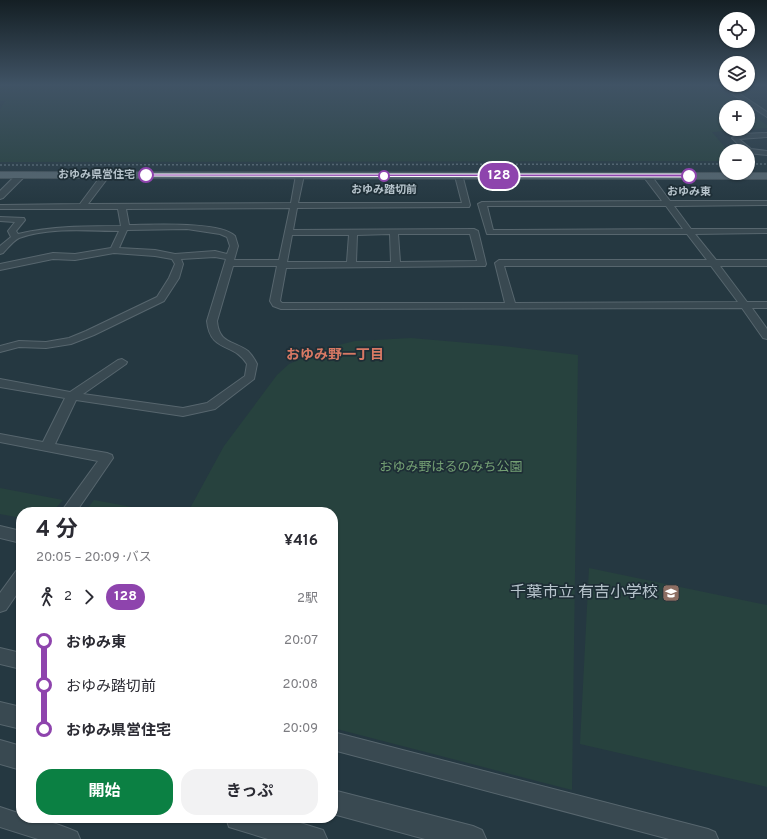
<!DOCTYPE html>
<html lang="ja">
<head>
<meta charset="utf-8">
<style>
  body { margin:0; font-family:Overpass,"Noto Sans JP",sans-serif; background:#f2f2f3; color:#2b2b33; height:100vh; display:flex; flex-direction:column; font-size:15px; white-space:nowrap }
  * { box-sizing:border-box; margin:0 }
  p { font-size:13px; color:#7c7c81 }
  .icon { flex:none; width:22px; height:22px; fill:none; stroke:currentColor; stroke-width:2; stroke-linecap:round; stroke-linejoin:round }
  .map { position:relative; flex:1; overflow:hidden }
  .drawer { position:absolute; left:16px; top:507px; width:322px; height:316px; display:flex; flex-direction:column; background:#fff; border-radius:16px; box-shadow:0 1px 3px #0004 }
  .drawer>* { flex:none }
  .badge { padding:0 8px; border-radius:13px; font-size:14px; line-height:26px }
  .fabs { position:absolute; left:719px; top:12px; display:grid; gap:8px }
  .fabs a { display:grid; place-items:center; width:36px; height:36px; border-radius:50%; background:#fff; box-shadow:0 1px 3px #0004; font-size:20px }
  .map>.badge { position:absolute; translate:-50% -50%; box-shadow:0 0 0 2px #fff }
  .legs { display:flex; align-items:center; gap:6px; height:44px; padding:0 20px; font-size:13px }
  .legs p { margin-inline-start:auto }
  .summary { display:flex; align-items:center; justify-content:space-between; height:68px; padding:0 20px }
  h1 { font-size:22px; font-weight:700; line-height:30px }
  .primary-button { display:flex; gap:8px; margin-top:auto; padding:8px 20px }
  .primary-button a { flex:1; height:46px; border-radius:16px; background:#0b8043; color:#fff; font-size:16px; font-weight:700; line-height:46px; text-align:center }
  .primary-button a+a { background:#f2f2f3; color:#2b2b33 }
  ul { padding:0 20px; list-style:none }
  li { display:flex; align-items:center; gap:14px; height:44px; font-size:15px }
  li i { display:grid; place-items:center; width:6px; height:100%; margin:0 5px; background:currentColor }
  li i::after { content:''; width:10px; height:10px; margin:-5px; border:3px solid; border-radius:50%; background:#fff }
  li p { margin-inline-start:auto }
  li:first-child i { background:linear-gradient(#0000 50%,currentColor 0) }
  li:last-child i { background:linear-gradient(currentColor 50%,#0000 0) }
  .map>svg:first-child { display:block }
</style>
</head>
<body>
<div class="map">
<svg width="767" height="839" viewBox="0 0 767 839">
  <rect width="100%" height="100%" fill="#253841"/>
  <g fill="#27423e">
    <path d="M0,85h711l31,22h-16v22h22v-17l19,13v3l-55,4 16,19h-2v10l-726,1v-53l5,-8h-5z"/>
    <path d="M411,338l92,8 75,9 -6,435 -239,-62v-216h-145l36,-66 53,-71 12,-11 34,-15 32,-8z"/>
    <path d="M0,488l63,12 -11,12h-31v6l-21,-4z"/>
    <path d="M94,500l65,12h-74z"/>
    <path d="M589,568l178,37v182l-187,-43z"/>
  </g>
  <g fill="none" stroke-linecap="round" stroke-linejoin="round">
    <defs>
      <g id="minor">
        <path d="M767,133v4l-28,2 12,10 16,2v4l-19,-2v-2h-3l-13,-13 10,-4z"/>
        <path d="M103,173h3l4,2 -22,29 203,-1 5,-28 4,-2 4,2 -6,28h164l-7,-27 4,-2h3l8,31 -1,2 -172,1 -4,22 181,-1 4,2 8,33 -1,2 -199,2 -6,33 2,2h223l-10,-40 4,-3h208l-20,-26h-200l-9,-30 4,-2 180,-1 -19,-25 4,-2h3l20,27h97v4l-93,1 17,23h76v4l-72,1 21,26h51v6h-47l27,36h20v6h-15l15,21v10l-4,-1 -21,-30 -461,1 -8,-3 -3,-5 7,-35h-44l-16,55c2,23 16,19 31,30 4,4 7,9 9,13l-3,15 -39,30 -32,7 -107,-16 -21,44 52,9 5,2 1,3 -37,54h-15l37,-51 -98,-19v-8l43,8 22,-44 -65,-11v-8l70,13 48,-32 4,-1 5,3 -1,2 -43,30 100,14 24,-5 38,-27 2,-12c-13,-22 -37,-11 -40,-43l19,-62 -11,-2 -34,2 2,5 -4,14 -15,23 -70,34 -23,9 -25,4 -27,-1 -19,5v-6l19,-5 27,1 23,-4 17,-7 71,-34 12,-19 6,-14 -3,-5 -17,-3 -41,-3 -39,7 -22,-1 -53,11v-6l53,-11 22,1 36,-6 8,-17c-32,0 -69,-4 -100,7 -6,3 -11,10 -16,15l-3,1v-8l11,-9 -3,-6 7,-9 -15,-1v-4l24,1 1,2 -9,11 2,3c34,-8 68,-8 103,-8l-3,-17h-118v-4h2l78,-1zM487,206h179l17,23 -190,1zM290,208l-11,52h-45l4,-14 -3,-10c-15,-15 -84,-11 -106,-11l-3,-16zM187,229l33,5 7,3 3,9 -3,8 -12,-3 -40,3 -20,-4 -36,-2 8,-18zM390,234l1,28h-35l1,-27zM398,234h72l7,27 -77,1zM292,235h57l-2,27h-60zM504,266h207l27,36 -223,1z"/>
        <path d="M0,526l21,5v12l-21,-5z"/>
        <path d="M21,570v18l-15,22 -6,2v-19l16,-22z"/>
        <path d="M0,648l21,5v16l-21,-5z"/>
        <path d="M333,732l375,97 7,3 3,7h-49l-336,-89z"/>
        <path d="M0,807l21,7v4c19,0 38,6 56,14l3,7h-42l-38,-12z"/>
      </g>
      <g id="tertiary">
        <path d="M719,85h7l41,27v5z"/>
        <path d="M21,172l4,3 -1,2 -21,21 -3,1v-8l18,-18z"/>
        <path d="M0,702l21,5v22l-21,-5z"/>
        <path d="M0,740l21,6v24l-21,-6z"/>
        <path d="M333,790l140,36 9,4 4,9h-61l-92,-25z"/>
        <path d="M226,818h58l39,12 4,9h-59l-39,-12z"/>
      </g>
      <path id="primary" d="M0,172l767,1v6l-767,-1z"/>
    </defs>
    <use href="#minor" stroke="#57666e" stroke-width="2"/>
    <use href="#tertiary" stroke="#57666e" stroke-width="2"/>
    <use href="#primary" stroke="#46555d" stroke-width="2"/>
    <use href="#minor" fill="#394951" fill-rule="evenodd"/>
    <use href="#tertiary" fill="#394951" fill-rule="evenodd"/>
    <use href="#primary" fill="#576871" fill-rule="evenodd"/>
    <g stroke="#5b6e78" stroke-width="1.5" stroke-dasharray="2 2" stroke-linecap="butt">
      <path d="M748,164h19"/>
      <path d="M0,165l726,-1"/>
    </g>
  </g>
  <linearGradient id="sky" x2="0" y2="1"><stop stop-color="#141f24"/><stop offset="0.42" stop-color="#405365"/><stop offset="1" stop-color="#405365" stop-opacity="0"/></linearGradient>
  <rect width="767" height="202" fill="url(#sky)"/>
  <path fill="#8e44ad" stroke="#fff" d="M146,174h543l3,2 -3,1 -544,-1z"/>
  <defs>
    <symbol id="school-square" viewBox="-11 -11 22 22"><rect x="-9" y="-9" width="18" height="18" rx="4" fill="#8d6e63" stroke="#1e2e36"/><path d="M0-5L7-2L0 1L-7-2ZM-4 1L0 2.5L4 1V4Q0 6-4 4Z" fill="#fff"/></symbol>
  </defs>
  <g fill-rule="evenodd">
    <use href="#school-square" x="661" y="583" width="20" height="20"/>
  </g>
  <g fill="#fff" stroke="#8e44ad" stroke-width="2">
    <circle cx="146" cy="175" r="7"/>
    <circle cx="384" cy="176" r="5"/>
    <circle cx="689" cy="176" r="7"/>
  </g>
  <g text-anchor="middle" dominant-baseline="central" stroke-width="3.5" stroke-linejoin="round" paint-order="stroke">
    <g font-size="11" font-weight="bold" fill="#b6c3cb" stroke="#1e2e36">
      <text x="135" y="175" text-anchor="end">おゆみ県営住宅</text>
      <text x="384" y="190">おゆみ踏切前</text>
      <text x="689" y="192">おゆみ東</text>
    </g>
    <g font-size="13" fill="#75a174" stroke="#1e2e36">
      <text x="451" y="468">おゆみ野はるのみち公園</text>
    </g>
    <g font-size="14" font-weight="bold" fill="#d87964" stroke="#1e2e36">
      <text x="335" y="355">おゆみ野一丁目</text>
    </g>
    <g font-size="16" fill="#b6c3cb" stroke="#1e2e36" text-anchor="end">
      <text x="658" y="593">千葉市立 有吉小学校</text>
    </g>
  </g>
</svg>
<div class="fabs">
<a><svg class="icon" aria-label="locate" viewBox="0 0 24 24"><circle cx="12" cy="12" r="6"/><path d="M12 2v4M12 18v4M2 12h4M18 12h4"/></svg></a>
<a><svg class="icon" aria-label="layers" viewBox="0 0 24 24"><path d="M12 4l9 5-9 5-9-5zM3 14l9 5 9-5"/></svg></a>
<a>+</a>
<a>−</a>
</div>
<b class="badge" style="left:499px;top:176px;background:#8e44ad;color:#fff">128</b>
<section class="drawer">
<div class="summary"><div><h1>4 分</h1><p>20:05 – 20:09 · バス</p></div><b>¥416</b></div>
<div class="legs"><svg class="icon" aria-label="walk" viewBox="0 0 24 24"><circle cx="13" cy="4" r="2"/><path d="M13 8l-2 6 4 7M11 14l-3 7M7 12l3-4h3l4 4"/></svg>2<svg class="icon" aria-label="forward" viewBox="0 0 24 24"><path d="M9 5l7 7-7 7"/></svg><b class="badge" style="background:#8e44ad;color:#fff">128</b><p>2駅</p></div>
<ul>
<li><i style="color:#8e44ad"></i><b>おゆみ東</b><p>20:07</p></li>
<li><i style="color:#8e44ad"></i><span>おゆみ踏切前</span><p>20:08</p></li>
<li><i style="color:#8e44ad"></i><b>おゆみ県営住宅</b><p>20:09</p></li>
</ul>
<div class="primary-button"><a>開始</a><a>きっぷ</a></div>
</section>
</div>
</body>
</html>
